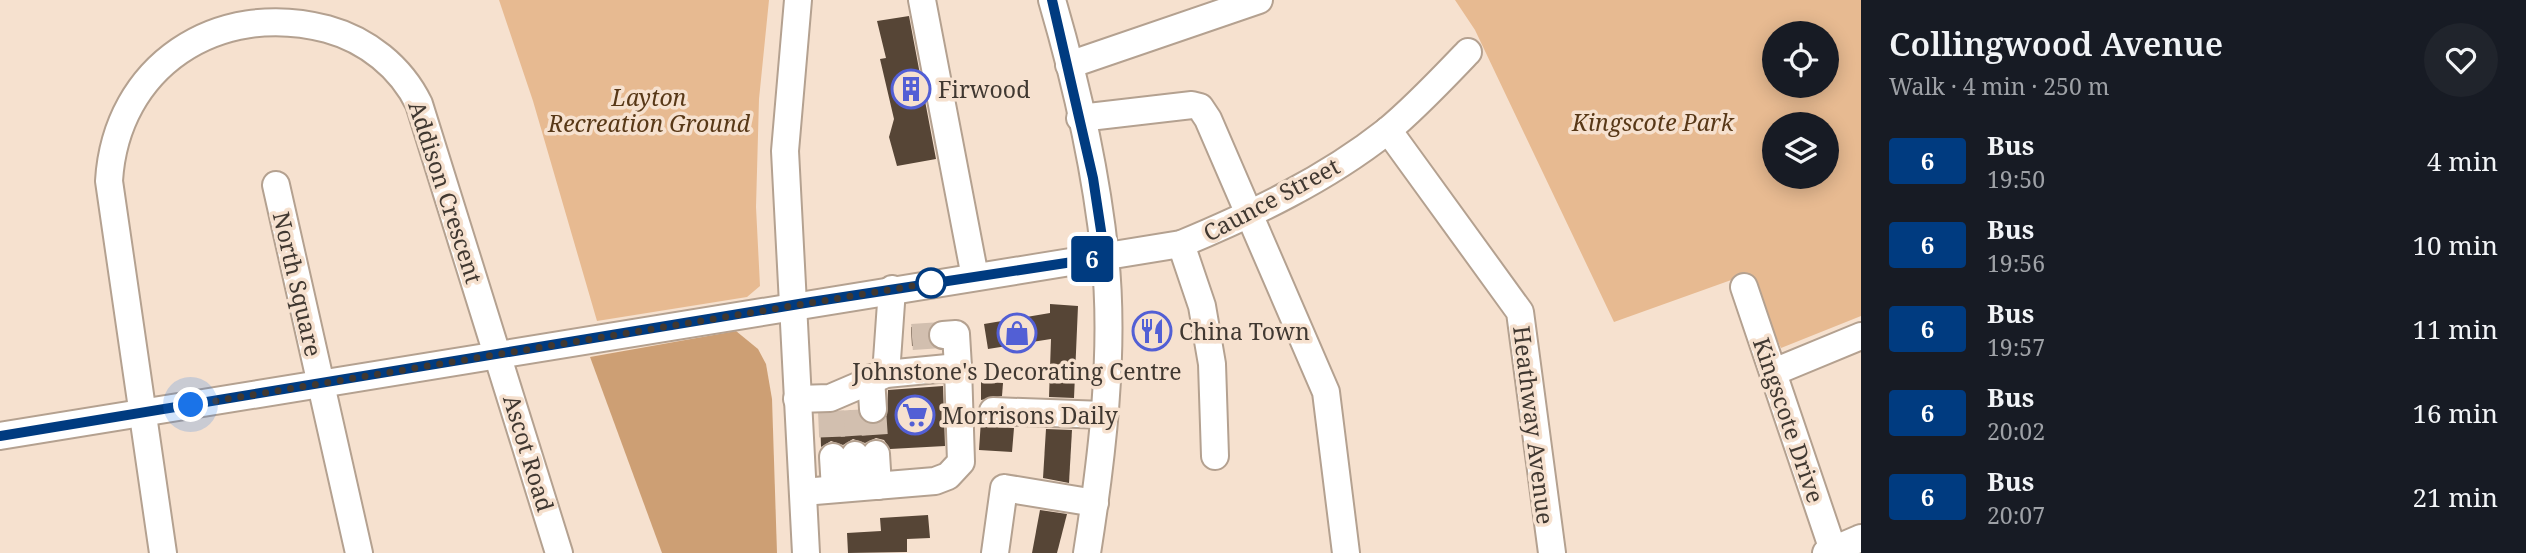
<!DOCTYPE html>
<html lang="en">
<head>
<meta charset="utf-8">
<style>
  body { margin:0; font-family:"Noto Serif",serif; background:#20242c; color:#f1f3f6; height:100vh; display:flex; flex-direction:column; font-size:26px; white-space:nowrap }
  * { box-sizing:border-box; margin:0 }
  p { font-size:23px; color:#9ea1a6 }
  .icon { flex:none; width:38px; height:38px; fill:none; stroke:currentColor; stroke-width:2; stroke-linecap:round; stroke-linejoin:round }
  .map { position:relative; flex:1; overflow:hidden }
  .side { display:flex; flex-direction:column; background:#171b24; width:665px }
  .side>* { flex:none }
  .badge { padding:0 14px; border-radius:5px; font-size:24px; line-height:46px }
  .tools { position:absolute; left:1762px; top:21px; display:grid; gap:14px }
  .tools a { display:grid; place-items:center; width:77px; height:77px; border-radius:50%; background:#171b24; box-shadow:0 4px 18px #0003; font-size:35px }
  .you { position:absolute; width:35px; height:35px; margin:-18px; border:5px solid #fff; border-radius:50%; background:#1a73e8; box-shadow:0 0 0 10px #1a73e833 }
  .map>.badge { position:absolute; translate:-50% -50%; box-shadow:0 0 0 4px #fff }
  .round { display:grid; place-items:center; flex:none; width:74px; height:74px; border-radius:37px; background:#20242c }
  .overview { display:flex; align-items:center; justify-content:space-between; height:119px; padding:0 28px }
  h1 { font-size:33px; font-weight:600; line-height:52px }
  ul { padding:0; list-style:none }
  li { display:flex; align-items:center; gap:21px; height:84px; padding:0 28px }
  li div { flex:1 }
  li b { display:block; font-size:26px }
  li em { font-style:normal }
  li .badge { min-width:77px; font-weight:700; text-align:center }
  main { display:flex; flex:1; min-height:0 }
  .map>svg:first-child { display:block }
</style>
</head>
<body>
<main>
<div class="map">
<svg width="1861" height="553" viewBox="0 0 1861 553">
  <rect width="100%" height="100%" fill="#f6e1cf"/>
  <g fill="#e7ba91" fill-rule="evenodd">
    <path d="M499,0h270l-10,99 -3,108 4,79 -13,11 -150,24 -64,-220z"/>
    <path d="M1455,0h406v316l-80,32 -33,-74 -134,48 -139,-292zM1774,33h53v53h-53zM1774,124h53v53h-53z"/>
  </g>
  <path fill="#cd9f74" d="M736,331l22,18 8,15 6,35 5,154h-115l-72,-196z"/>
  <g fill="#564536">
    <path d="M909,16l27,143 -39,7 -8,-29 5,-18 -14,-60 6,-1 -9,-37z"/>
    <path d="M1050,304l28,2 -4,92 -25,-1 2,-58 -63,10 -4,-25 66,-11z"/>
    <path d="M931,326l-4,10 4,9 -19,1 -1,-19z"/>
    <path d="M981,382l22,1 -1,13 -21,4z"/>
    <path d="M943,386l2,60 -55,3 -6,-9 -8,-2 -11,5 -12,-4 -10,6 -12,-4 -10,6 -1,-33 37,-4 8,13 10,2 12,-10 1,-25z"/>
    <path d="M981,420l11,7 22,1 -2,24 -33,-2z"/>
    <path d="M1046,429l26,1 -3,53 -26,-5z"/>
    <path d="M1040,510l27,4 -10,39h-25z"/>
    <path d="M928,515l2,23 -23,1v13l-59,1 -1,-20 34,-2 -1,-13z"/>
  </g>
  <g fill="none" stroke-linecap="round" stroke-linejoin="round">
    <g stroke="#d2bfaf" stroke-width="26" stroke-dasharray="26 13" stroke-linecap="butt">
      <path d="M912,337l31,-2"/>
      <path d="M873,409l3,45"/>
      <path d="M852,410l3,45"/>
      <path d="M831,411l2,46"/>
    </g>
    <defs>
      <g id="minor">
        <path d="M798,0l-13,151 21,402"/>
        <path d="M922,0l53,277"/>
        <path d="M1052,0c24,82 44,170 53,256 10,95 -3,202 -18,297"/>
        <path d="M1069,65l190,-65"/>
        <path d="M1080,118l112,-13 8,2 8,12 118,273 20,161"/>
        <path d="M1388,130l132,182 32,241"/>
        <path d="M276,185l83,368"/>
        <path d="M1181,244l21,62 10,58 3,92"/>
        <path d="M1744,287l90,266"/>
        <path d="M943,335l13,-1 2,33"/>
        <path d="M1774,372l87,-36"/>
        <path d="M886,374l6,-85"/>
        <path d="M871,378l2,31"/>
        <path d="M797,399l33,-1 56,-24 72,-7 3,95 -13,14 -13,5 -132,11"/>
        <path d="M993,411l111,4"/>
        <path d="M0,436l1181,-192c72,-30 144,-64 206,-113 29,-24 55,-52 81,-79"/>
        <path d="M876,454l2,32"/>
        <path d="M855,455l2,32"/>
        <path d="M833,457l2,32"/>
        <path d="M163,553l-54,-372c7,-115 108,-181 218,-152 40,11 74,38 92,75l140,449"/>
        <path d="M995,553l9,-65 91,15"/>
        <path d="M1826,553l35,-15"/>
      </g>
    </defs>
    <use href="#minor" stroke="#b4a190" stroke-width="30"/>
    <use href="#minor" stroke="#fff" stroke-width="26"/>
  </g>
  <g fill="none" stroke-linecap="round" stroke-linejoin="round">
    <defs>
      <path id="line" d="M0,436l811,-134 294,-45 -12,-79 -41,-178"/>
    </defs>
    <use href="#line" stroke="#fff" stroke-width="16"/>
    <use href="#line" stroke="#003b80" stroke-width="10"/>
    <path stroke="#403831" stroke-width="7" stroke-dasharray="0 12.6" d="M191,405l740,-122"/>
  </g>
  <defs>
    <symbol id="building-ring" viewBox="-11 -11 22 22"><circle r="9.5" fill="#f6e1cf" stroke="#525fd5" stroke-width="1.5"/><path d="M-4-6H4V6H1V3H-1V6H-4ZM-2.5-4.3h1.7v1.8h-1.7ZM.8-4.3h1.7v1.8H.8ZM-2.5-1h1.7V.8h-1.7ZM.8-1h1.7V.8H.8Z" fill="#525fd5"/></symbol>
    <symbol id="restaurant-ring" viewBox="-11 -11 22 22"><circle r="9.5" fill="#f6e1cf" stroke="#525fd5" stroke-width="1.5"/><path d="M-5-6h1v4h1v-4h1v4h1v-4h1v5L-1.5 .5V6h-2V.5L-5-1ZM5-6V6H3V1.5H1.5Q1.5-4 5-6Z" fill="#525fd5"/></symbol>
    <symbol id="shop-ring" viewBox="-11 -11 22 22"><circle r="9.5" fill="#f6e1cf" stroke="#525fd5" stroke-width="1.5"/><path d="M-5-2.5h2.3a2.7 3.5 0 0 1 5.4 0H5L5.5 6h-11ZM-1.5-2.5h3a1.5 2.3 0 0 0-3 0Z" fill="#525fd5"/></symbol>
    <symbol id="supermarket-ring" viewBox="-11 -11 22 22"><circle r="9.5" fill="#f6e1cf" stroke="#525fd5" stroke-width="1.5"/><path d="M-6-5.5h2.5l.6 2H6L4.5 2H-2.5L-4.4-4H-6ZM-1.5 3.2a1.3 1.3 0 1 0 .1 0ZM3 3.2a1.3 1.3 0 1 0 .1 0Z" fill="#525fd5"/></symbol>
  </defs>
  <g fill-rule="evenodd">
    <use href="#building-ring" x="889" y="67" width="44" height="44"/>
    <use href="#restaurant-ring" x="1130" y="309" width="44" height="44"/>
    <use href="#shop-ring" x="995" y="311" width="44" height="44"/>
    <use href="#supermarket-ring" x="893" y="393" width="44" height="44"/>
  </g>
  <circle fill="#fff" stroke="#003b80" stroke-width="3.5" cx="931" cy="283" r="14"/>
  <g text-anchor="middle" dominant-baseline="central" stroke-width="7" stroke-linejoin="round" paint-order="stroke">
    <g font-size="23" fill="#403831" stroke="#f6e1cf" text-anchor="start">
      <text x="938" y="89">Firwood</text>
      <text x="1179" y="331">China Town</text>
      <text x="1017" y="371" text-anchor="middle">Johnstone's Decorating Centre</text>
      <text x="942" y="415">Morrisons Daily</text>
    </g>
    <g font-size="23" font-style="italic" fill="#583817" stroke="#f6e1cf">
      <text x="649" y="97">Layton<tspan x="649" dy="26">Recreation Ground</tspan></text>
      <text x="1653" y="122">Kingscote Park</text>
    </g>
    <g font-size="23" fill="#403831" stroke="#f6e1cf">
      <text transform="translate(446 192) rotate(72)">Addison Crescent</text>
      <text transform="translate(1271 199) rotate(-28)">Caunce Street</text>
      <text transform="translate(298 284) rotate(77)">North Square</text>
      <text transform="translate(1789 420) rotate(71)">Kingscote Drive</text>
      <text transform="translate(1534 425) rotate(83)">Heathway Avenue</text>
      <text transform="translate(529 453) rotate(73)">Ascot Road</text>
    </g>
  </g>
</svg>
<div class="tools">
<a><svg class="icon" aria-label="locate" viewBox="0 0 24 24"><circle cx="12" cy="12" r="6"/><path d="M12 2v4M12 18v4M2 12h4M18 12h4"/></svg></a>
<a><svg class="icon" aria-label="layers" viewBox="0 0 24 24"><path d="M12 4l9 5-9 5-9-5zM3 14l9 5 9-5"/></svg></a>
</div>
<div class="you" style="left:191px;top:405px"></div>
<b class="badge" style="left:1092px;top:259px;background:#003b80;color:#fff">6</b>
</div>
<section class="side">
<div class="overview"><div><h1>Collingwood Avenue</h1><p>Walk · 4 min · 250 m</p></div><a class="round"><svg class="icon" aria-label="heart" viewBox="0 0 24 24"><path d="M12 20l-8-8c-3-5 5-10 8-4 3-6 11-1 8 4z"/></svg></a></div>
<ul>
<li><span class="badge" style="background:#003b80;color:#fff">6</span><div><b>Bus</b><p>19:50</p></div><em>4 min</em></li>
<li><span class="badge" style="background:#003b80;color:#fff">6</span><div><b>Bus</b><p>19:56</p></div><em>10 min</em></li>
<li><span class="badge" style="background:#003b80;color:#fff">6</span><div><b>Bus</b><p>19:57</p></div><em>11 min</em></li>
<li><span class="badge" style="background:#003b80;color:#fff">6</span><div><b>Bus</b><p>20:02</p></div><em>16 min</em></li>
<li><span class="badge" style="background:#003b80;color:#fff">6</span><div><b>Bus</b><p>20:07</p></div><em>21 min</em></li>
</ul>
</section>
</main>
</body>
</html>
